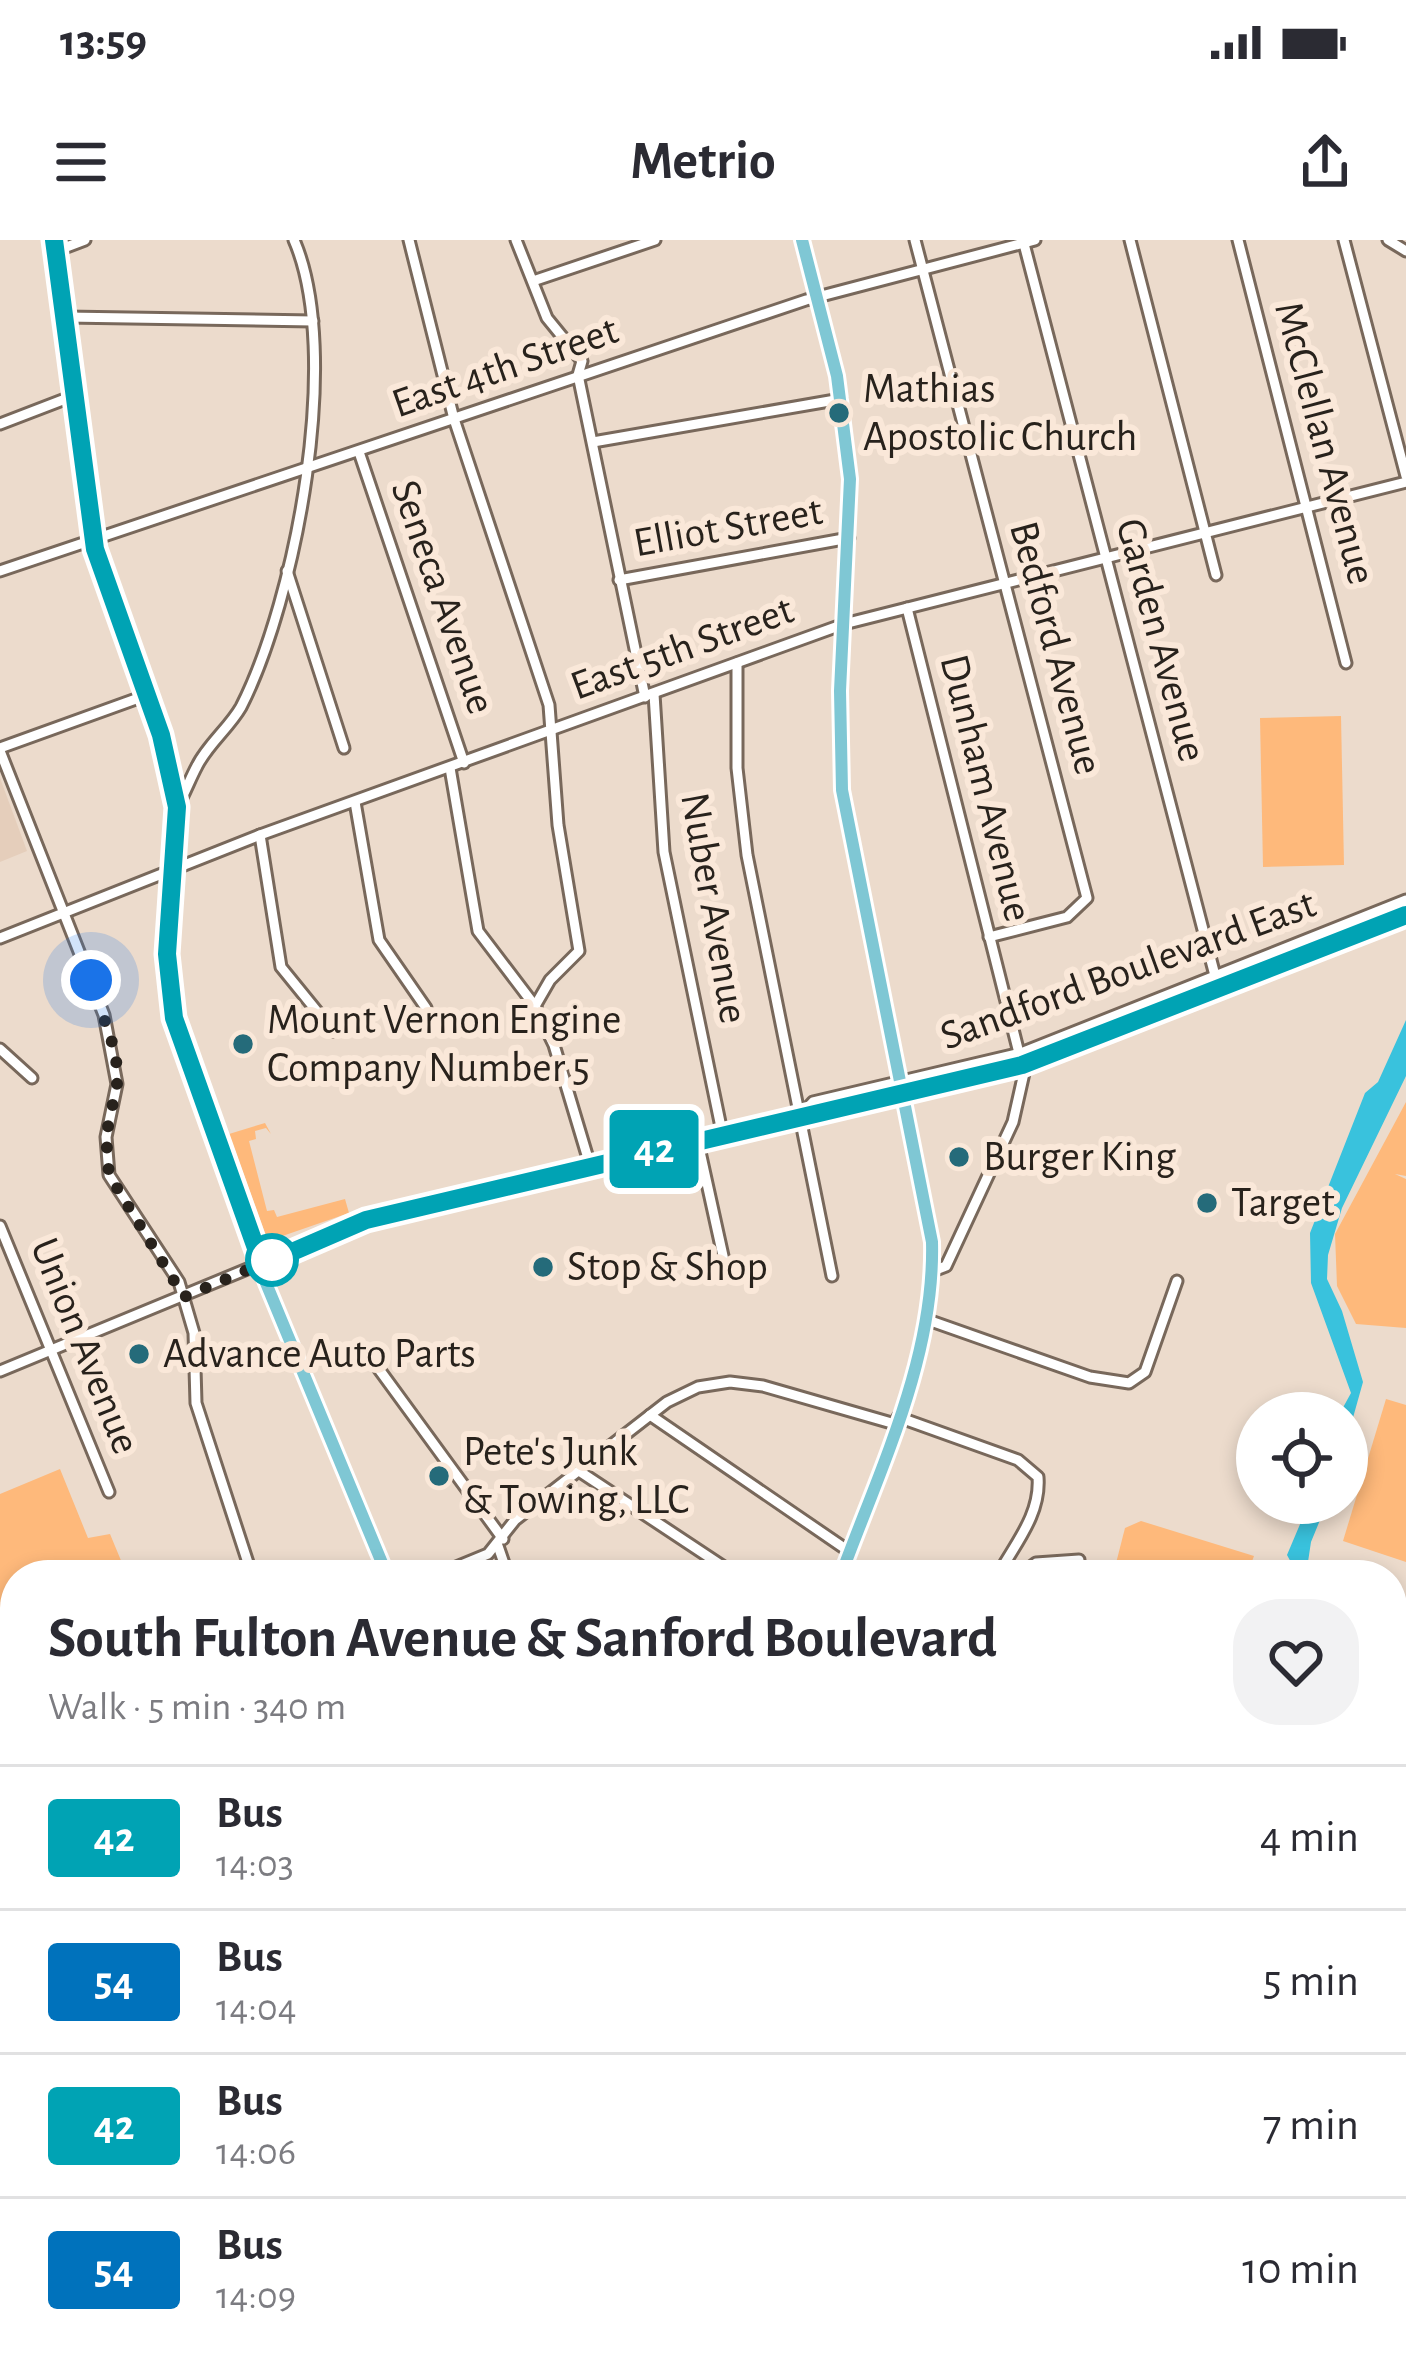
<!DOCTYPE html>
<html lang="en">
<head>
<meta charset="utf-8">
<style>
  body { margin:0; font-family:"Alegreya Sans",sans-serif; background:#f2f2f3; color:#2b2b33; height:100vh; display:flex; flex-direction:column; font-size:45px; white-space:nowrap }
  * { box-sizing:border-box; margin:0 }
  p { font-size:39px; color:#7c7c81 }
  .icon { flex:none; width:66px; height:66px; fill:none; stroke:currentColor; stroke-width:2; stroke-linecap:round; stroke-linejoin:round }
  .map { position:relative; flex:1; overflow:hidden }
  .drawer { position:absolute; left:0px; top:1320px; width:1407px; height:804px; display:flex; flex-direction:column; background:#fff; border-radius:48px 48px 0 0; box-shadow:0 6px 18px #0003 }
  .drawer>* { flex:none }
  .badge { padding:0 24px; border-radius:9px; font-size:42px; line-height:78px }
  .tools { position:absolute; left:1236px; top:1152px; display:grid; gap:24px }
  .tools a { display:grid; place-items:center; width:132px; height:132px; border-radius:50%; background:#fff; box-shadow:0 6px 18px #0003; font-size:60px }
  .you { position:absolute; width:60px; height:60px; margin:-30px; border:9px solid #fff; border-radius:50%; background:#1a73e8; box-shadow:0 0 0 18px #1a73e833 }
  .map>.badge { position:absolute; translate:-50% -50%; box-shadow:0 0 0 6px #fff }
  .round { display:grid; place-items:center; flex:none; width:126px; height:126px; border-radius:48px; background:#f2f2f3 }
  .head { display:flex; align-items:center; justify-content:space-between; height:204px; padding:0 48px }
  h1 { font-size:57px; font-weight:700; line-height:90px }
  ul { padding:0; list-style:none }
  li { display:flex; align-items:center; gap:36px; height:144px; padding:0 48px; border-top:3px solid #e1e1e2 }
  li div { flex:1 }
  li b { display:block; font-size:45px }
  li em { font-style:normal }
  li .badge { min-width:132px; font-weight:700; text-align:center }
  .status { display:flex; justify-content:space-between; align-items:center; height:84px; padding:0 60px; background:#fff; direction:ltr }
  .status svg { height:33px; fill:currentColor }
  header { display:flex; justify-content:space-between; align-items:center; height:156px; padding:0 48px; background:#fff; font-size:54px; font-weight:700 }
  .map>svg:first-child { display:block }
</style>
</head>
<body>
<div class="status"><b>13:59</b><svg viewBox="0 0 49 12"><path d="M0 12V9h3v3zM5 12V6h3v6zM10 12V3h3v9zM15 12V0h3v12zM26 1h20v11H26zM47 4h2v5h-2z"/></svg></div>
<header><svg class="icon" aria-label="menu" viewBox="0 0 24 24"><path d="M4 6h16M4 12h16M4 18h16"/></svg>Metrio<svg class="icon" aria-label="share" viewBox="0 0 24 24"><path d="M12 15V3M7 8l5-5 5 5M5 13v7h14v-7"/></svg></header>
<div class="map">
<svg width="1406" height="2124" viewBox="0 0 1406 2124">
  <rect width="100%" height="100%" fill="#ecdbcc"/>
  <g fill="#e5cebb">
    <path d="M0,538l27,73 -27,11z"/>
    <path d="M1406,1758v366h-535l5,-15h516v-343z"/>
  </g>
  <g fill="#feb97b">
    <path d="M1341,476l3,149 -81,2 -3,-149z"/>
    <path d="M1406,862v74l-11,-2 11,5v149l-50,-4 -19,-38 -2,-52z"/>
    <path d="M265,883l6,11 -5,-6 -11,3 1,8 -7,2 18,70 7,-1 3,7 68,-18 4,14 -81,28 -39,-107z"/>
    <path d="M1386,1159l20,6v157l-63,-21z"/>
    <path d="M60,1229l28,69 22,-4 17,41h-112v238l-15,-18v-301z"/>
    <path d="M1141,1281l113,35 -7,19h-134l12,-47z"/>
  </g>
  <g fill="#39c2dd">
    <path d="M1406,780v56l-64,132 -14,47 -1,24 15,32 21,71 -16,57v-26h-7l11,-20 -40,-110 -1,-50 55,-140 13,-11z"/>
    <path d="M1309,1263h18l-16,39 -5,33h-17l4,-9 -6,-11z"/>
  </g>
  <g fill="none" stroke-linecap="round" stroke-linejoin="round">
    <defs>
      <g id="minor">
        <path d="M409,0l45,179 95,286 9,120 21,126 -29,29 -15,26"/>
        <path d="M516,0l31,78 35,43 -4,14 67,322"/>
        <path d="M915,0l172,658 -20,19 -78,20"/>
        <path d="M1023,0l195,747"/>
        <path d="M1130,0l86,335"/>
        <path d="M1238,0l108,423"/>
        <path d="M1344,0l62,236"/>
        <path d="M1388,0l18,11"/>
        <path d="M56,11l29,-11"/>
        <path d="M533,41l122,-41"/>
        <path d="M66,77l247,4"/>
        <path d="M0,184l73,-28"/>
        <path d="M593,202l248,-43"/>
        <path d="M359,212l105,311"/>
        <path d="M0,331l806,-271 229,-60"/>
        <path d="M287,331l57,177"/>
        <path d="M619,340l230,-42"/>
        <path d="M907,368l117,465 -11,49 -67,144 -13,5"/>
        <path d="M737,423v105l10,87 85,421"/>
        <path d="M654,454l10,158 58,280"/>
        <path d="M0,508l147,-53"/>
        <path d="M0,511l104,264 13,69 -11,53 3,38 70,107 15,51 2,70 56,172"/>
        <path d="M450,528l28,163 57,75 19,39 36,120"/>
        <path d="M355,562l24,138 47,68"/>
        <path d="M177,567c8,-14 13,-28 20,-41 11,-22 32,-38 44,-59 55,-108 102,-354 53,-467"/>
        <path d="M260,595l21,132 52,64"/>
        <path d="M0,698l260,-103 584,-211 562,-142"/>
        <path d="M0,809l32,29"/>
        <path d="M803,873l10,-11 208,-49 385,-153"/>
        <path d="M697,898l30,136"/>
        <path d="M0,986l109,266"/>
        <path d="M928,1080l162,57 39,6 16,-11 32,-91"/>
        <path d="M373,1121l130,178"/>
        <path d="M0,1131l366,-151 656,-155 384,-150"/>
        <path d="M650,1175l200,137"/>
        <path d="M898,1177l120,43 20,17c3,38 -24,68 -40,98"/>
        <path d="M579,1231l157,104"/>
        <path d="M498,1306l10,29"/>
        <path d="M437,1335l51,-21 27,-34 152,-118 31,-15 32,-5 33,4 132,38"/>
        <path d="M1020,1335l16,-12 43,-3"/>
        <path d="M0,1571l15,18"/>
        <path d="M1392,1754l14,-6"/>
        <path d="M0,2010l15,-2"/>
        <path d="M37,2109l7,15"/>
        <path d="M289,2109l6,15"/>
        <path d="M1078,2115l3,-6"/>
        <path d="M112,2124l2,-15"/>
        <path d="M211,2124l5,-15"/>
        <path d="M673,2124l6,-15"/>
      </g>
      <g id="major">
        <path d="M54,0l41,309 66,186 16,72 -10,147 11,84 88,245 121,292"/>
        <path d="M802,0l35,136 13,103 -10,212 2,99 90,452c3,115 -52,227 -91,333"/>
        <path d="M1143,2109l34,15"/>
        <path d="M390,2124l39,-15"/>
      </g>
    </defs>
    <use href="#minor" stroke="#78685b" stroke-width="15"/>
    <use href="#major" stroke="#fff" stroke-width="18"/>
    <use href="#minor" stroke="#fff" stroke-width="9"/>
    <use href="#major" stroke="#7fc7d4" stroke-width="12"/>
  </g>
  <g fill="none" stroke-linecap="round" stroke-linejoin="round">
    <defs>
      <path id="line" d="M54,0l41,309 66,186 16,72 -10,147 7,64 88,247 104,-45 656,-155 384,-150"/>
    </defs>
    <use href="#line" stroke="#fff" stroke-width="27"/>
    <use href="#line" stroke="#00a3b4" stroke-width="18"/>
    <path stroke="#28221c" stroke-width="12" stroke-dasharray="0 21.6" d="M91,740l25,74 1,30 -11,52 3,39 75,122 96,-41 -8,4"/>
  </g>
  <g fill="#256b7a" stroke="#fae8d9" stroke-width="4.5">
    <circle cx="839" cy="173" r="12"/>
    <circle cx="243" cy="804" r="12"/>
    <circle cx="959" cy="917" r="12"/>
    <circle cx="1207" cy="963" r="12"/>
    <circle cx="543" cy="1027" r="12"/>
    <circle cx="139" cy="1114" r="12"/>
    <circle cx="439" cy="1236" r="12"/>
  </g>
  <circle fill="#fff" stroke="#00a3b4" stroke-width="6" cx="272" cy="1020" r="24"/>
  <g text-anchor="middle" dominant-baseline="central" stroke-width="12" stroke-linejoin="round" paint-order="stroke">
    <g font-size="42" fill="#28221c" stroke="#fae8d9">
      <text transform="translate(505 127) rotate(-19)">East 4th Street</text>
      <text transform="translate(1325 203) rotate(75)">McClellan Avenue</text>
      <text transform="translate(728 287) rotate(-10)">Elliot Street</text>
      <text transform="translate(443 357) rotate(71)">Seneca Avenue</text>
      <text transform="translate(1161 400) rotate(75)">Garden Avenue</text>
      <text transform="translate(682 408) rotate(-20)">East 5th Street</text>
      <text transform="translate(1056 408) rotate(75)">Bedford Avenue</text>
      <text transform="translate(986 548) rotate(76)">Dunham Avenue</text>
      <text transform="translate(714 668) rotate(80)">Nuber Avenue</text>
      <text transform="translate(1128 730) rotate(-20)">Sandford Boulevard East</text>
      <text transform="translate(85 1106) rotate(68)">Union Avenue</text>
    </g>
    <g font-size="42" fill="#28221c" stroke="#fae8d9" text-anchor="start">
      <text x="863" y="149">Mathias<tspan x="863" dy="48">Apostolic Church</tspan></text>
      <text x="267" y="780">Mount Vernon Engine<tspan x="267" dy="48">Company Number 5</tspan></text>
      <text x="983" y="917">Burger King</text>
      <text x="1231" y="963">Target</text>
      <text x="567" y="1027">Stop &amp; Shop</text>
      <text x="163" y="1114">Advance Auto Parts</text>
      <text x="463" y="1212">Pete's Junk<tspan x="463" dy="48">&amp; Towing, LLC</tspan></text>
    </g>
  </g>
</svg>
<div class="tools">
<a><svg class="icon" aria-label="locate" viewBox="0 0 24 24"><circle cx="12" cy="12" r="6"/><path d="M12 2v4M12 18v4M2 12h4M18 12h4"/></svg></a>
</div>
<div class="you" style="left:91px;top:740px"></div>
<b class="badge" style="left:654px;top:909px;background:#00a3b4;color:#fff">42</b>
<section class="drawer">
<div class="head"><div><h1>South Fulton Avenue &amp; Sanford Boulevard</h1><p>Walk · 5 min · 340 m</p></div><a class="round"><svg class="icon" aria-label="heart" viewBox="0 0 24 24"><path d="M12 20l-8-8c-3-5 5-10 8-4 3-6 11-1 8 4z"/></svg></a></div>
<ul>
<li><span class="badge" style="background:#00a3b4;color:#fff">42</span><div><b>Bus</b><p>14:03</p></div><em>4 min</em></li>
<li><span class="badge" style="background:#0072bc;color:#fff">54</span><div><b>Bus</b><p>14:04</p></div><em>5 min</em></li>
<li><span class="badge" style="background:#00a3b4;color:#fff">42</span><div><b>Bus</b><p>14:06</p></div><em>7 min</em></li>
<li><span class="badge" style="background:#0072bc;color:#fff">54</span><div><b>Bus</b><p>14:09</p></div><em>10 min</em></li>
</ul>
</section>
</div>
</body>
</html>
